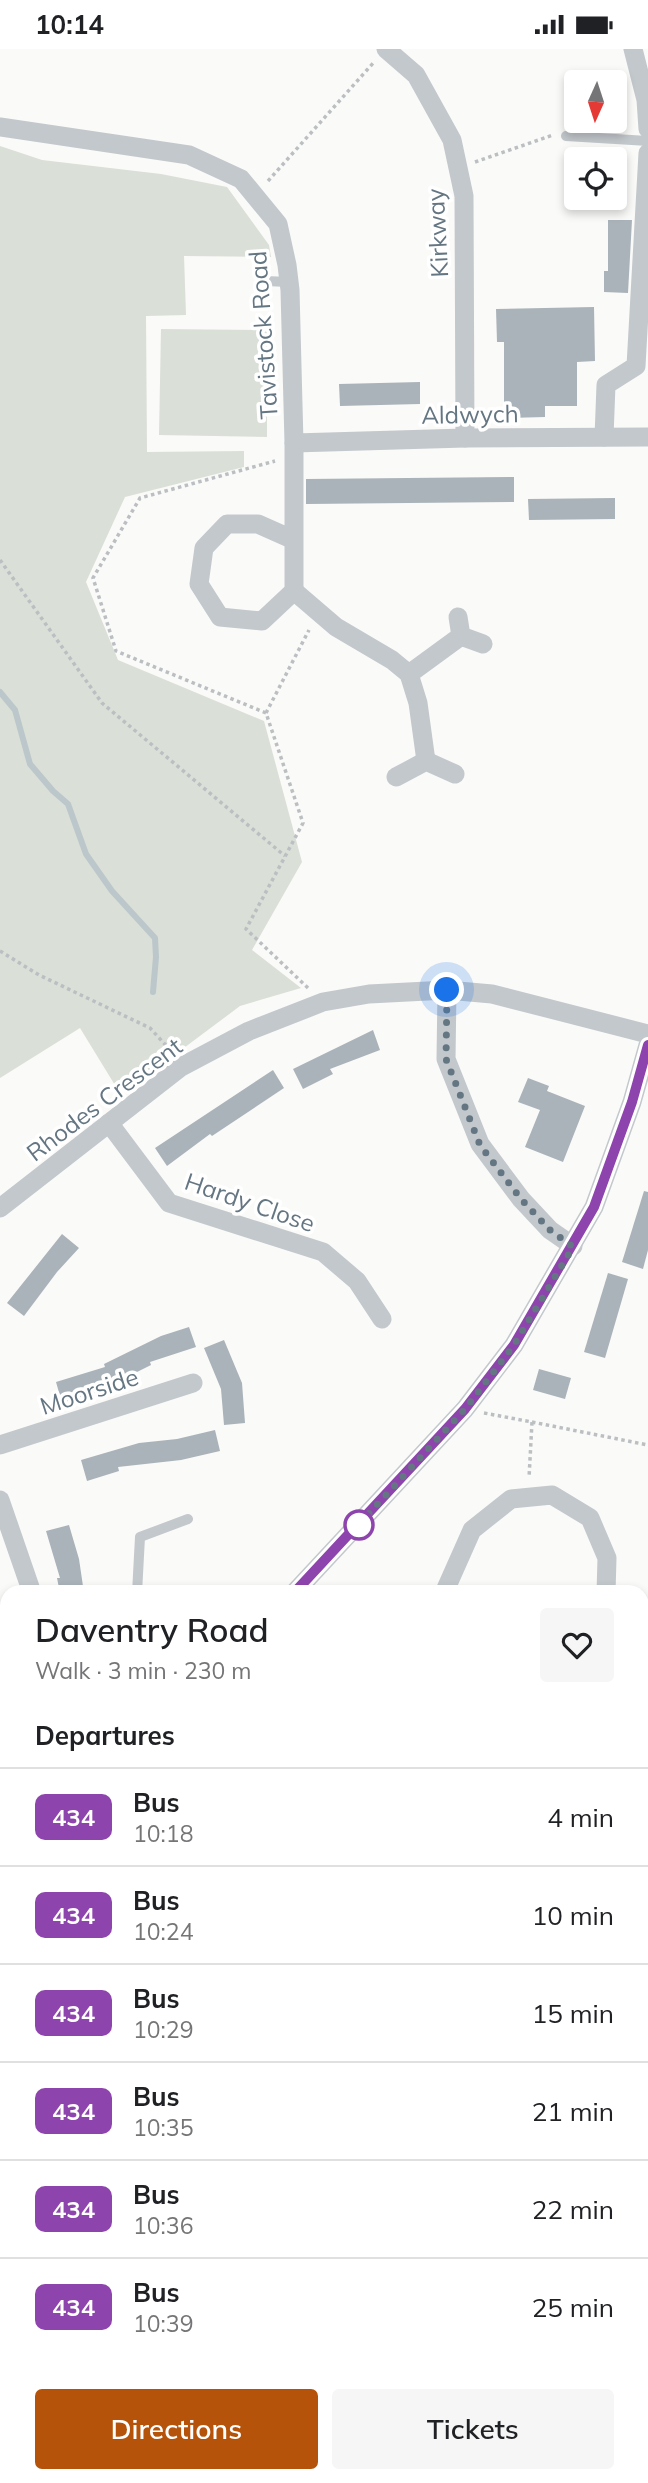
<!DOCTYPE html>
<html lang="en">
<head>
<meta charset="utf-8">
<style>
  body { margin:0; font-family:Mulish,sans-serif; background:#f6f6f6; color:#202124; height:100vh; display:flex; flex-direction:column; font-size:26px; white-space:nowrap }
  * { box-sizing:border-box; margin:0 }
  p { font-size:23px; color:#757577 }
  .icon { flex:none; width:38px; height:38px; fill:none; stroke:currentColor; stroke-width:2; stroke-linecap:round; stroke-linejoin:round }
  .map { position:relative; flex:1; overflow:hidden }
  .panel { position:absolute; left:0px; top:1536px; width:649px; height:898px; display:flex; flex-direction:column; background:#fff; border-radius:21px 21px 0 0; box-shadow:0 4px 10px #0003 }
  .panel>* { flex:none }
  .badge { padding:0 14px; border-radius:10px; font-size:24px; line-height:46px }
  .needle { width:46px; rotate:183deg }
  .buttons { position:absolute; left:564px; top:21px; display:grid; gap:14px }
  .buttons a { display:grid; place-items:center; width:63px; height:63px; border-radius:7px; background:#fff; box-shadow:0 4px 10px #0003; font-size:35px }
  .you { position:absolute; width:35px; height:35px; margin:-18px; border:5px solid #fff; border-radius:50%; background:#1a73e8; box-shadow:0 0 0 10px #1a73e833 }
  .map>.badge { position:absolute; translate:-50% -50%; box-shadow:0 0 0 4px #fff }
  h2 { padding:0 35px; font-size:26px; line-height:63px }
  .round { display:grid; place-items:center; flex:none; width:74px; height:74px; border-radius:7px; background:#f6f6f6 }
  .summary { display:flex; align-items:center; justify-content:space-between; height:119px; padding:0 35px }
  h1 { font-size:33px; font-weight:600; line-height:52px }
  .action { display:flex; gap:14px; margin-top:auto; padding:14px 35px }
  .action a { flex:1; height:80px; border-radius:7px; background:#b45309; color:#fff; font-size:28px; font-weight:600; line-height:80px; text-align:center }
  .action a+a { background:#f6f6f6; color:#202124 }
  ul { padding:0; list-style:none }
  li { display:flex; align-items:center; gap:21px; height:98px; padding:0 35px; border-top:2px solid #e0e0e0 }
  li div { flex:1 }
  li b { display:block; font-size:26px }
  li em { font-style:normal }
  li .badge { min-width:77px; font-weight:700; text-align:center }
  .status { display:flex; justify-content:space-between; align-items:center; height:49px; padding:0 35px; background:#fff; direction:ltr }
  .status svg { height:19px; fill:currentColor }
  .map>svg:first-child { display:block }
</style>
</head>
<body>
<div class="status"><b>10:14</b><svg viewBox="0 0 49 12"><path d="M0 12V9h3v3zM5 12V6h3v6zM10 12V3h3v9zM15 12V0h3v12zM26 1h20v11H26zM47 4h2v5h-2z"/></svg></div>
<div class="map">
<svg width="648" height="2434" viewBox="0 0 648 2434">
  <rect width="100%" height="100%" fill="#fafaf8"/>
  <g fill="#dadfd7">
    <path d="M0,97l42,14 119,14 66,13 42,58 2,12 -87,-1 2,59 -40,1 1,136 97,-1v16l-119,30 -39,85 32,78 146,61 38,141 -50,88 49,38 -61,18 -119,89 -41,-67 -80,50z"/>
    <path d="M161,280l106,1v107l-108,-2z"/>
  </g>
  <g fill="none" stroke-linecap="round" stroke-linejoin="round">
    <path stroke="#bbc7cb" stroke-width="6" d="M0,643l15,18 15,54 23,27 15,13 18,50 26,37 43,47 1,19 -3,35"/>
  </g>
  <g fill="#aab3b9">
    <path d="M608,171h24l-4,73 -24,-1v-21h4z"/>
    <path d="M594,258l1,54 -18,1v44h-32v11l-41,1v-76h-7l-1,-33z"/>
    <path d="M420,333v22l-80,2 -1,-22z"/>
    <path d="M514,428v25l-208,2v-25z"/>
    <path d="M615,449v21l-86,1 -1,-21z"/>
    <path d="M373,981l7,20 -50,19 3,5 -30,15 -10,-20z"/>
    <path d="M273,1021l11,18 -72,48 -2,-2 -43,32 -12,-18z"/>
    <path d="M528,1029l21,8 -2,5 38,15 -22,56 -38,-15 15,-37 -22,-8z"/>
    <path d="M644,1142l4,1v58l-5,19 -21,-7z"/>
    <path d="M62,1185l17,14 -22,24 -33,44 -17,-13z"/>
    <path d="M608,1224l20,6 -23,79 -21,-6z"/>
    <path d="M189,1278l7,20 -46,15 1,3 -52,26 -37,12 -6,-21 49,-15 -1,-3 57,-28z"/>
    <path d="M224,1291l18,43 3,40 -21,2 -3,-36 -17,-41z"/>
    <path d="M539,1320l32,9 -6,21 -32,-9z"/>
    <path d="M215,1381l5,21 -39,9 -63,7 1,4 -32,10 -6,-21 58,-17 38,-4z"/>
    <path d="M69,1476l10,34 5,34h-24l-3,-15h3l-14,-47z"/>
  </g>
  <g fill="none" stroke-linecap="round" stroke-linejoin="round">
    <g stroke="#bbbfc2" stroke-width="3.5" stroke-dasharray="3.5 3.5" stroke-linecap="butt">
      <path d="M475,113l78,-27"/>
      <path d="M268,132l107,-120"/>
      <path d="M0,511l102,143 183,153"/>
      <path d="M266,664l-150,-62 -23,-73 47,-80 135,-37"/>
      <path d="M0,902l39,24 111,53 22,24"/>
      <path d="M308,939l-62,-59 57,-106 -37,-110 43,-83"/>
      <path d="M484,1364l48,9 -3,56"/>
      <path d="M532,1373l116,23"/>
      <path d="M0,1710l7,19"/>
    </g>
    <g stroke="#c3c8cc" stroke-width="10">
      <path d="M566,87l82,5"/>
      <path d="M265,232l24,1"/>
      <path d="M137,1544l3,-56 48,-18"/>
    </g>
    <g stroke="#c3c8cc" stroke-width="19">
      <path d="M386,0l30,26 36,65 12,56 1,242"/>
      <path d="M633,0l13,51 2,29"/>
      <path d="M0,78l189,28 52,24 37,45 9,41 3,25 4,153v148l-32,30 -42,-4 -21,-33 5,-36 23,-24h31l36,16"/>
      <path d="M604,388l2,-52 30,-19 12,-213"/>
      <path d="M294,394l171,-5 183,-1"/>
      <path d="M294,542l42,36 56,33 17,14 9,29 8,58"/>
      <path d="M458,568l3,19 22,8"/>
      <path d="M409,625l52,-38"/>
      <path d="M396,728l30,-16 29,13"/>
      <path d="M447,941l-1,69 34,85 41,55 29,31 23,16"/>
      <path d="M109,1074l60,80 154,49 34,29 25,38"/>
      <path d="M0,1159l181,-141 68,-36 74,-29 46,-8 78,-4 45,4 156,40"/>
      <path d="M0,1396l193,-62"/>
      <path d="M0,1451l30,87 -1,6"/>
      <path d="M294,1544l171,-184 49,-64 80,-138 38,-105 16,-57"/>
      <path d="M444,1544l28,-63 39,-31 41,-4 38,23 17,40 -1,35"/>
      <path d="M0,1616l7,-9"/>
      <path d="M0,2073l7,-3"/>
      <path d="M644,2127h4"/>
      <path d="M642,2370l6,-3"/>
      <path d="M204,2427l4,7"/>
      <path d="M388,2427l4,7"/>
      <path d="M602,2427l5,7"/>
      <path d="M134,2434l10,-7"/>
    </g>
    <g stroke="#d6dbdf" stroke-width="35">
      <path d="M642,1959l6,-2"/>
      <path d="M642,2000l6,-2"/>
      <path d="M0,2288l7,-4"/>
    </g>
  </g>
  <g fill="none" stroke-linecap="round" stroke-linejoin="round">
    <defs>
      <path id="line" d="M294,1544l171,-184 49,-64 80,-138 38,-105 16,-57"/>
    </defs>
    <use href="#line" stroke="#fff" stroke-width="16"/>
    <use href="#line" stroke="#8e44ad" stroke-width="10"/>
    <path stroke="#657683" stroke-width="7" stroke-dasharray="0 12.6" d="M359,1476l-8,8 114,-124 49,-64 59,-98 -23,-17 -29,-31 -41,-54 -34,-86 1,-69"/>
  </g>
  <circle fill="#fff" stroke="#8e44ad" stroke-width="3.5" cx="359" cy="1476" r="14"/>
  <g text-anchor="middle" dominant-baseline="central" stroke-width="7" stroke-linejoin="round" paint-order="stroke">
    <g font-size="24" fill="#657683" stroke="#fff">
      <text transform="translate(437 184) rotate(-93)">Kirkway</text>
      <text transform="translate(263 286) rotate(-94)">Tavistock Road</text>
      <text transform="translate(470 365) rotate(-1)">Aldwych</text>
      <text transform="translate(104 1050) rotate(-37)">Rhodes Crescent</text>
      <text transform="translate(250 1153) rotate(19)">Hardy Close</text>
      <text transform="translate(89 1342) rotate(-18)">Moorside</text>
    </g>
  </g>
</svg>
<div class="buttons">
<a><svg class="needle" viewBox="-14 -14 28 28"><path d="M0-13l5 13h-10z" fill="#e53935"/><path d="M0 13l5-13h-10z" fill="#757577"/></svg></a>
<a><svg class="icon" aria-label="locate" viewBox="0 0 24 24"><circle cx="12" cy="12" r="6"/><path d="M12 2v4M12 18v4M2 12h4M18 12h4"/></svg></a>
</div>
<div class="you" style="left:447px;top:941px"></div>
<section class="panel">
<div class="summary"><div><h1>Daventry Road</h1><p>Walk · 3 min · 230 m</p></div><a class="round"><svg class="icon" aria-label="heart" viewBox="0 0 24 24"><path d="M12 20l-8-8c-3-5 5-10 8-4 3-6 11-1 8 4z"/></svg></a></div>
<h2>Departures</h2>
<ul>
<li><span class="badge" style="background:#8e44ad;color:#fff">434</span><div><b>Bus</b><p>10:18</p></div><em>4 min</em></li>
<li><span class="badge" style="background:#8e44ad;color:#fff">434</span><div><b>Bus</b><p>10:24</p></div><em>10 min</em></li>
<li><span class="badge" style="background:#8e44ad;color:#fff">434</span><div><b>Bus</b><p>10:29</p></div><em>15 min</em></li>
<li><span class="badge" style="background:#8e44ad;color:#fff">434</span><div><b>Bus</b><p>10:35</p></div><em>21 min</em></li>
<li><span class="badge" style="background:#8e44ad;color:#fff">434</span><div><b>Bus</b><p>10:36</p></div><em>22 min</em></li>
<li><span class="badge" style="background:#8e44ad;color:#fff">434</span><div><b>Bus</b><p>10:39</p></div><em>25 min</em></li>
</ul>
<div class="action"><a>Directions</a><a>Tickets</a></div>
</section>
</div>
</body>
</html>
